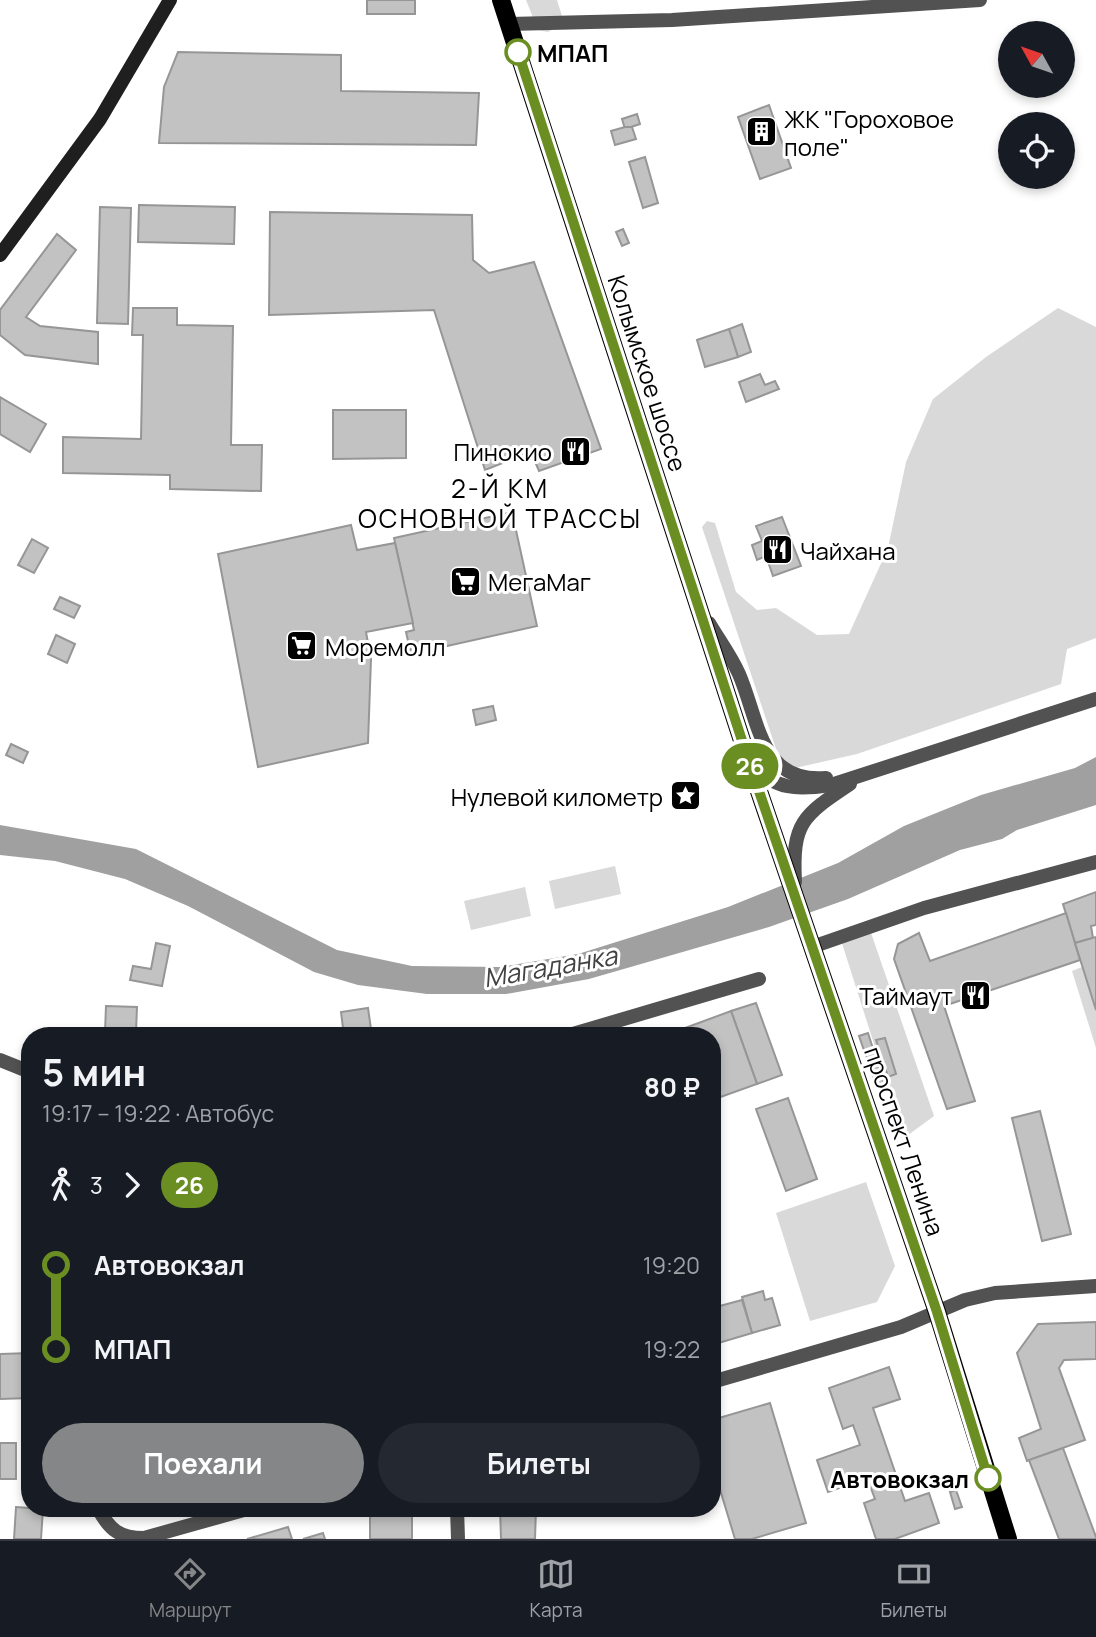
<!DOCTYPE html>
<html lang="ru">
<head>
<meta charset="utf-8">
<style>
  body { margin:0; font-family:Manrope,sans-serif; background:#242831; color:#f1f3f6; height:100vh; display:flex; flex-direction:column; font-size:26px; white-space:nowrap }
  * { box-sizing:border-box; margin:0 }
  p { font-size:23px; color:#9ea1a6 }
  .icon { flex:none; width:38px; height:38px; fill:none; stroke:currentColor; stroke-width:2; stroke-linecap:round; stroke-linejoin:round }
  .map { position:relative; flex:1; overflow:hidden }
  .details { position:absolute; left:21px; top:1027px; width:700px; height:490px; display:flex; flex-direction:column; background:#171b24; border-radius:28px; box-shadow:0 4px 10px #0003 }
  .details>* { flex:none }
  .badge { padding:0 14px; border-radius:23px; font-size:24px; line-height:46px }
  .needle { width:46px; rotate:310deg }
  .tools { position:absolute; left:998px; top:21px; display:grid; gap:14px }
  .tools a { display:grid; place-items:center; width:77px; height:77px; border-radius:50%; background:#171b24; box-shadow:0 4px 10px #0003; font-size:35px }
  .map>.badge { position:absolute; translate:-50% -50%; box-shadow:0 0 0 4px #fff }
  .legs { display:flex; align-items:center; gap:10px; height:77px; padding:0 21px; font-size:23px }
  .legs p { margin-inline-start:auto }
  .headline { display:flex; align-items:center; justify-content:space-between; height:119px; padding:0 21px }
  h1 { font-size:38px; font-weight:700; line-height:52px }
  .cta { display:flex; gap:14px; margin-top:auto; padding:14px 21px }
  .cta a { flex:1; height:80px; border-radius:42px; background:#858687; color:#fff; font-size:28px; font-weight:700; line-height:80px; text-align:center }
  .cta a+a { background:#242831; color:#f1f3f6 }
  ul { padding:0 21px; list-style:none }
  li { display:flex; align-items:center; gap:24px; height:84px; font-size:26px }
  li i { display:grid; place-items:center; width:10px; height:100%; margin:0 9px; background:currentColor }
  li i::after { content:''; width:18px; height:18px; margin:-9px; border:5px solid; border-radius:50%; background:#171b24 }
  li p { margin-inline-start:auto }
  li:first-child i { background:linear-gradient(#0000 50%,currentColor 0) }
  li:last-child i { background:linear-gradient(currentColor 50%,#0000 0) }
  .menu { display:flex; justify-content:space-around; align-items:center; height:98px; border-top:2px solid #363941; background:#171b24; font-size:19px; color:#9ea1a6 }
  .menu a { display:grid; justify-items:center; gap:4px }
  .menu .active { color:#858687 }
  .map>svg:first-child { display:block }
</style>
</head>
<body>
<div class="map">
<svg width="1096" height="1539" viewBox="0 0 1096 1539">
  <rect width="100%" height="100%" fill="#fff"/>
  <g fill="#d9d9d9">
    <path d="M526,0h31l5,16 -2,9 -12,7 -10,-2z"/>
    <path d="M1058,308l38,19v311l-29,11 -6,35 -204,70 -62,14 -16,-10 -77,-231 5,-6 8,2 21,69 21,18 19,-2 41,27 32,-1 39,-86 18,-86 27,-63 53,-42z"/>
    <path d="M615,866l6,28 -66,15 -6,-28z"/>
    <path d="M525,887l6,29 -60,14 -7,-29z"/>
    <path d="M869,927l65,189 -30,22 -64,-201z"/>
    <path d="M1082,967l14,43v38l-24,-77z"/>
    <path d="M866,1182l29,84 -18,36 -67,19 -34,-108z"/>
  </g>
  <path fill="#a0a0a0" d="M1096,757v48l-79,25 -15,9 -42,11 -112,49 -79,28 -180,52 -83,15h-79l-69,-9 -44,-13 -126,-66 -63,-27 -70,-18 -55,-6v-30l136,24 201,101 75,16 89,1 77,-13 150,-47 110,-44 66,-37 77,-31 94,-27z"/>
  <g fill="#c2c2c2" stroke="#969696" stroke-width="2">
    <rect x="367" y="0" width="48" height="14"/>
    <path d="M178,52l163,3v36l138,2 -3,52 -317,-2 5,-56z"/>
    <path d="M769,105l22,63 -31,11 -22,-62z"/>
    <path d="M637,114l3,10 -15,5 -3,-10z"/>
    <path d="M625,127h7l4,12 -21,6 -4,-14z"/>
    <path d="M645,157l13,46 -15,5 -14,-46z"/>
    <path d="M139,205l96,2 -1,37 -96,-2z"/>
    <path d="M100,207l31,1 -3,116 -31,-1z"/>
    <path d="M270,212l202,3 1,45 16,13 45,-11 67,187 -62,22 -8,-19 -46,18 -51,-160 -165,5z"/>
    <path d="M623,229l6,14 -7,3 -6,-14z"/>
    <path d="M57,234l19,16 -50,67 14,9 58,6v32l-73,-9 -25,-20v-25z"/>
    <path d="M133,308h44v17l56,1 -2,119h31l-1,46 -91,-2v-14l-107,-2v-36l78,2 2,-104h-11z"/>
    <path d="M742,324l9,28 -13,5 -9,-28z"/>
    <path d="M729,329l9,28 -33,10 -8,-27z"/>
    <path d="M760,374l5,11 10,-4 4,8 -33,13 -7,-20z"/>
    <path d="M0,397l46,27 -16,28 -30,-18z"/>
    <path d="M333,410h73v48l-73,1z"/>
    <path d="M512,512l25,114 -126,28 -5,-22 8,-2 -20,-92z"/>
    <path d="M782,517l19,49 -28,10 -7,-20 -9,4 -5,-15 10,-4 -6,-15z"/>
    <path d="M351,525l6,25 38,-7 18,80 -47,9 5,27 -3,84 -110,24 -40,-213z"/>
    <path d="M32,539l16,9 -14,25 -16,-8z"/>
    <path d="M60,597l20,9 -6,12 -20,-9z"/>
    <path d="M56,635l19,9 -8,19 -19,-9z"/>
    <path d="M493,706l3,14 -20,5 -3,-15z"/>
    <path d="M11,744l17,8 -5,11 -17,-8z"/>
    <path d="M1096,892v33l-5,1 2,12 -18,5 -12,-39z"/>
    <path d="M1066,913l14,47 -136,46 31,95 -28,8 -53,-150 4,-15 21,-11 11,28z"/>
    <path d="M1096,937v73l-21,-67z"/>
    <path d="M156,943l14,3 -8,40 -32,-6 3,-14 18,3z"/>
    <path d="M756,1003l26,72 -25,9 -26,-73z"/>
    <path d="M106,1006l31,1 -1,25h-31z"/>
    <path d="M368,1008l4,28h-28l-3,-24z"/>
    <path d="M731,1011l26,73 -45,16v-64h-34l-1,-5z"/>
    <path d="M868,1033l17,53 -8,2 -18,-52z"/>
    <path d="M885,1038l11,36 -8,3 -12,-37z"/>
    <path d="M788,1098l29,81 -31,12 -30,-82z"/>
    <path d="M1040,1111l31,123 -29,7 -30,-123z"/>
    <path d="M763,1291l2,9 7,-2 8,27 -28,8 -10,-36z"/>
    <path d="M742,1300l10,33 -40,12v-37z"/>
    <path d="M1096,1322v37l-32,1 -5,8 26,72 -58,21 -8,-23 22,-9 -24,-76 21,-29z"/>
    <path d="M30,1353v45l-30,1v-45z"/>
    <path d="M889,1367l11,32 -27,9 32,93 24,-8 10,30 -44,16h-19l-12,-36 11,-4 -8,-21 -39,14 -11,-32 43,-15 -7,-20 -10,4 -14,-41z"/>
    <path d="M770,1403l36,120 -54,16h-17l-23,-76v-43z"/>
    <rect x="0" y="1443" width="16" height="36"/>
    <path d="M1063,1448l33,89v2h-37l-30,-79z"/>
    <path d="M956,1490l6,17 -7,2 -5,-17z"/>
    <path d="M16,1507l27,2 -2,30h-27z"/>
    <path d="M500,1508h36l-1,31h-34z"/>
    <path d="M412,1515v24h-42v-23z"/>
    <path d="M288,1527l4,12h-45z"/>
    <path d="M323,1533l2,6h-22z"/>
  </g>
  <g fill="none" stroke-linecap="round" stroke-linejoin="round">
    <g stroke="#525252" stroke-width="14">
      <path d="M509,24l163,-4 308,-20"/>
      <path d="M812,947l112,-39 172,-46"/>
      <path d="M566,1036l193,-57"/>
      <path d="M0,1060l30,12"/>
      <path d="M98,1508c11,22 22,30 46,30l107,-30"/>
    </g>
    <g stroke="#525252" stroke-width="14">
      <path d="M709,623c10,17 22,33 30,51 20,46 21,110 87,104"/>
      <path d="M752,765c24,25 45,25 79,20l265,-86"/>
      <path d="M795,882c-3,-59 7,-66 55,-98"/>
      <path d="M712,1382l189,-55 64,-27 30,-7 101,-7"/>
      <path d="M457,1508l1,31"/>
    </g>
    <path stroke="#1f1f1f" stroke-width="14" d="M0,255l100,-136 70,-119"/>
    <path stroke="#000" stroke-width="18" d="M501,0l248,762 188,550 71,227"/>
  </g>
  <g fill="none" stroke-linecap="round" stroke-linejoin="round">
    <defs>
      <path id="line-1" d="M518,52l231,710 188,550 51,166"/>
    </defs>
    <use href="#line-1" stroke="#fff" stroke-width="16"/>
    <use href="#line-1" stroke="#6b8e23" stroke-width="10"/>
  </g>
  <defs>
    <symbol id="building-square" viewBox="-11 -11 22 22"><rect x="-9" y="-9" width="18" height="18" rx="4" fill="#000" stroke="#fff"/><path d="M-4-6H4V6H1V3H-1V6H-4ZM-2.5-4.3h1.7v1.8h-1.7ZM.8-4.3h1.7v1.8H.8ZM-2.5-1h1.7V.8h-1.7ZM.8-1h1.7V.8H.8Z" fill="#fff"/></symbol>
    <symbol id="restaurant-square" viewBox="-11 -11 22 22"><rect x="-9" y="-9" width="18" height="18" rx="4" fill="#000" stroke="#fff"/><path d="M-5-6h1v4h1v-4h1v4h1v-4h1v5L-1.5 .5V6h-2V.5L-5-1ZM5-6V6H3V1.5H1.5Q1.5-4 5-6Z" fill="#fff"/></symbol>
    <symbol id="supermarket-square" viewBox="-11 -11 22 22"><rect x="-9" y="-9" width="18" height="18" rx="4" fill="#000" stroke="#fff"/><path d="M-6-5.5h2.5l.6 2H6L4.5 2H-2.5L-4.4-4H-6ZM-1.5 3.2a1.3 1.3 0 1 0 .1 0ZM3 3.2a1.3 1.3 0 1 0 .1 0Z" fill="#fff"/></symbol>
    <symbol id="sight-square" viewBox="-11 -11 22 22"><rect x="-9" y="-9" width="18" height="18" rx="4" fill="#000" stroke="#fff"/><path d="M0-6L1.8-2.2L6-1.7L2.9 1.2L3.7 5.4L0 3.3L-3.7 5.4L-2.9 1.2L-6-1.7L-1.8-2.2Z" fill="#fff"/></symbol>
  </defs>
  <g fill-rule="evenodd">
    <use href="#building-square" x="744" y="114" width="35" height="35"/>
    <use href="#restaurant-square" x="558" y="434" width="35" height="35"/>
    <use href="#restaurant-square" x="760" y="532" width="35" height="35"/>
    <use href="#supermarket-square" x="448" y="564" width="35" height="35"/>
    <use href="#supermarket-square" x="284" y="628" width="35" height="35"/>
    <use href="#sight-square" x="668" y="778" width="35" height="35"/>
    <use href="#restaurant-square" x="958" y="978" width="35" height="35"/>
  </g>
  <g fill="#fff" stroke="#6b8e23" stroke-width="3.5">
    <circle cx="518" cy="52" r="12"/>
    <circle cx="988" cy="1478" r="12"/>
  </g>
  <g text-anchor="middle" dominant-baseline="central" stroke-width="6" stroke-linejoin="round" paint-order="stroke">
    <g font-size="24" font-weight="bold" fill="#000" stroke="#fff" text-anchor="start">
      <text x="537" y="52">МПАП</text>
      <text x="969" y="1478" text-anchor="end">Автовокзал</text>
    </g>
    <g font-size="24" fill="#000" stroke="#fff" text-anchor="start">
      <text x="784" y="118">ЖК "Гороховое<tspan x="784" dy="28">поле"</tspan></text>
      <text x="552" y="451" text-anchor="end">Пинокио</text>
      <text x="800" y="550">Чайхана</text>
      <text x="488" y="581">МегаМаг</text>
      <text x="325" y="646">Моремолл</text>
      <text x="663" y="796" text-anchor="end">Нулевой километр</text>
      <text x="953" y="995" text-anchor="end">Таймаут</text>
    </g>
    <g font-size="24" fill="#000" stroke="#fff">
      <text transform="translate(648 373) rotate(72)">Колымское шоссе</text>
      <text transform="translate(905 1141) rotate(71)">проспект Ленина</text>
    </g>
    <g font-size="26" letter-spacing="2" fill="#000" stroke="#fff">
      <text x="500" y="488">2-Й КМ<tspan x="500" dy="30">ОСНОВНОЙ ТРАССЫ</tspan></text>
    </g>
    <g font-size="26" font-style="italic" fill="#414141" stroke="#fff">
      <text transform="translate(550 966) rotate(-10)">Магаданка</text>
    </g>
  </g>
</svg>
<div class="tools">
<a><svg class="needle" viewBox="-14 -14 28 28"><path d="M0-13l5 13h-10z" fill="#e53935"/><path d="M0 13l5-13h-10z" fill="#9ea1a6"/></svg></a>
<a><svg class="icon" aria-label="locate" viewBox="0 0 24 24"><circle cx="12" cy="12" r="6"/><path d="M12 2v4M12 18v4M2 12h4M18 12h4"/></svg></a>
</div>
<b class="badge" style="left:750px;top:766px;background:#6b8e23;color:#fff">26</b>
<section class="details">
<div class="headline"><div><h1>5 мин</h1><p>19:17 – 19:22 · Автобус</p></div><b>80 ₽</b></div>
<div class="legs"><svg class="icon" aria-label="walk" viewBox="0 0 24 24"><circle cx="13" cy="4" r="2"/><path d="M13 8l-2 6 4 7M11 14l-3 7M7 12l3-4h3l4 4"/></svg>3<svg class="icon" aria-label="forward" viewBox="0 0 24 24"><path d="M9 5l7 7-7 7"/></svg><b class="badge" style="background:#6b8e23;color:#fff">26</b></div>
<ul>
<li><i style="color:#6b8e23"></i><b>Автовокзал</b><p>19:20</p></li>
<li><i style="color:#6b8e23"></i><b>МПАП</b><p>19:22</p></li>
</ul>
<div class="cta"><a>Поехали</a><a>Билеты</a></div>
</section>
</div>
<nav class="menu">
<a class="active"><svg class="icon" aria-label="directions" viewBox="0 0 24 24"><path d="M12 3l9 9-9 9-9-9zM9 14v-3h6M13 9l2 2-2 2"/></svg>Маршрут</a>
<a><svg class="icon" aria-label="map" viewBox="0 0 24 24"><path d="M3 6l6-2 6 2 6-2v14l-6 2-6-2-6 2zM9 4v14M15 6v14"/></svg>Карта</a>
<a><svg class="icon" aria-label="tickets" viewBox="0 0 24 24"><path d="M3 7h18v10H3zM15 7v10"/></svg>Билеты</a>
</nav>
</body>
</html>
